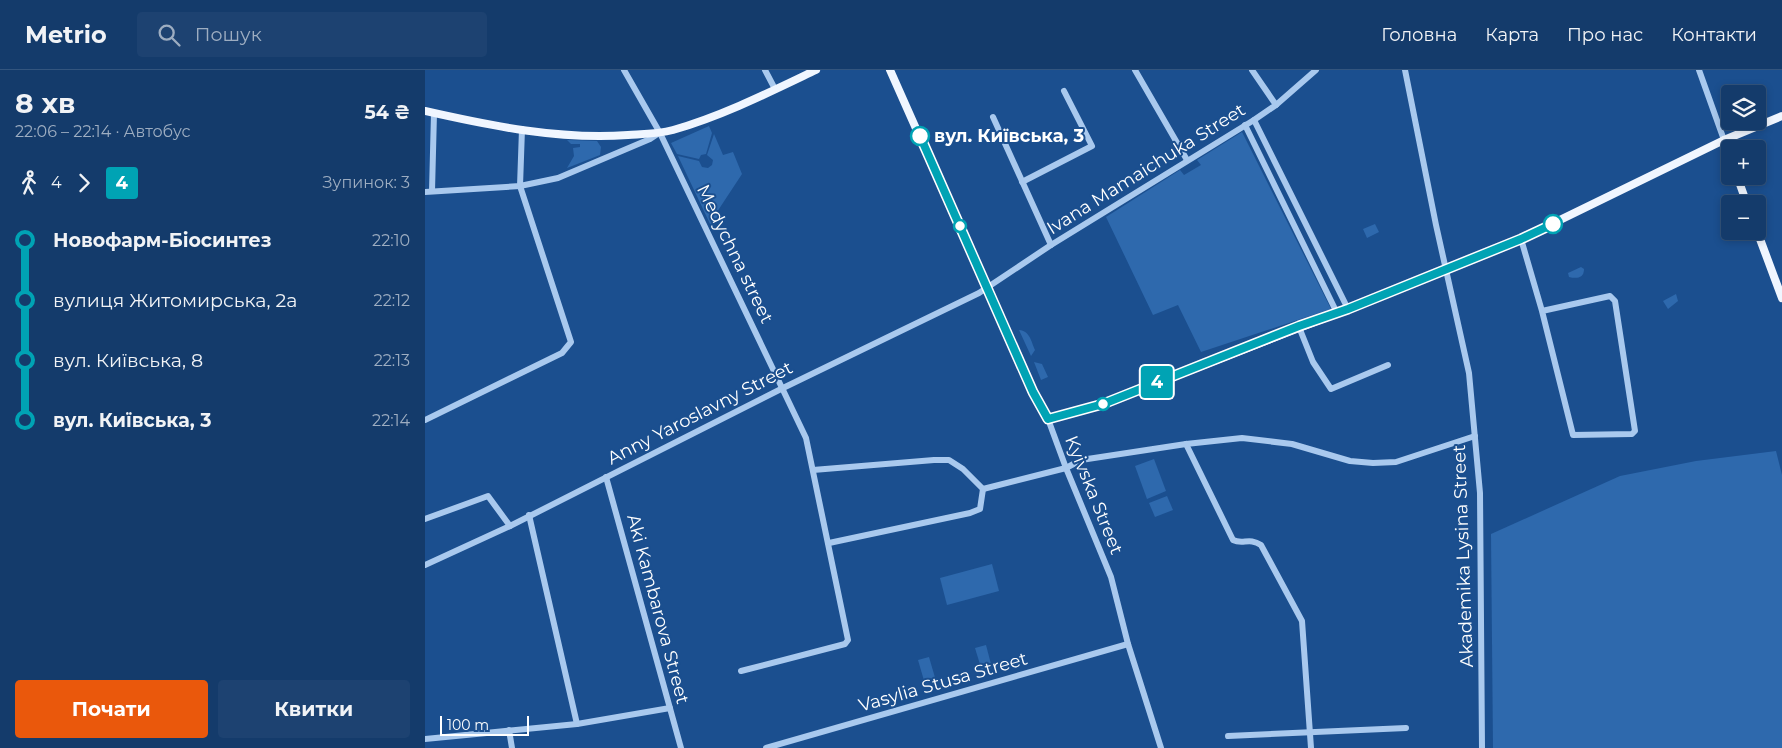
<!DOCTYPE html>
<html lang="uk">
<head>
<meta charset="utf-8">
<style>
  body { margin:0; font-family:Montserrat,sans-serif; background:#1d4271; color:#f1f3f6; height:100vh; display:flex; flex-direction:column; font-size:19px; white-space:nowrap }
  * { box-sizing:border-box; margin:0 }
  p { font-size:16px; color:#9dadc1 }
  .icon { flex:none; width:28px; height:28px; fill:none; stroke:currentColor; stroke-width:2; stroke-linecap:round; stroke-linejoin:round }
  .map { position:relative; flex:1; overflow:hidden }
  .sheet { display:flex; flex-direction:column; background:#143b6b; width:425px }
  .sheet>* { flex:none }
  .badge { padding:0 10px; border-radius:4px; font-size:18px; line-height:32px }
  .controls { position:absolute; left:1296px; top:15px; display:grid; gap:10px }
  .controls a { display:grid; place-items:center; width:45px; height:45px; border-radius:5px; background:#143b6b; box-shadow:0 2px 8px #0003,0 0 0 1px #33557e; font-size:25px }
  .scale { position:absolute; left:15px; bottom:12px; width:89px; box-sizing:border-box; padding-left:5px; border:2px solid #fff; border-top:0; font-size:14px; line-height:18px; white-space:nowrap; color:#fff; -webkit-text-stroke:4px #1b4f8f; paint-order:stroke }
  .map>.badge { position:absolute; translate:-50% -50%; box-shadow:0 0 0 2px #fff }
  .legs { display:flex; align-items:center; gap:8px; height:55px; padding:0 15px; font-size:16px }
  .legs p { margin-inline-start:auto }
  .headline { display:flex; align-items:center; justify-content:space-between; height:85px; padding:0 15px }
  h1 { font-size:28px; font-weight:700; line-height:38px }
  .primary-button { display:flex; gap:10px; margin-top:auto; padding:10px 15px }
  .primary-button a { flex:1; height:58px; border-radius:5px; background:#ea580c; color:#fff; font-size:20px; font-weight:700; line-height:58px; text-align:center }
  .primary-button a+a { background:#1d4271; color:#f1f3f6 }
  ul { padding:0 15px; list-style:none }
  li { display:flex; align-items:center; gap:18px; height:60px; font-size:19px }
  li i { display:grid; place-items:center; width:8px; height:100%; margin:0 6px; background:currentColor }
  li i::after { content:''; width:12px; height:12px; margin:-6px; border:4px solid; border-radius:50%; background:#143b6b }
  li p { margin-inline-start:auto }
  li:first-child i { background:linear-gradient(#0000 50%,currentColor 0) }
  li:last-child i { background:linear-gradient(currentColor 50%,#0000 0) }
  header { display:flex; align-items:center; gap:30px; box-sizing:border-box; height:70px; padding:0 25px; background:#143b6b; border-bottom:1px solid #33557e }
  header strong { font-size:24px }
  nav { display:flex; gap:28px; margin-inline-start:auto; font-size:18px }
  .search { width:350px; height:45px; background:#1d4271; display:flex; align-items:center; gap:12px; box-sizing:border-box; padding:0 18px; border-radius:5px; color:#9dadc1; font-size:19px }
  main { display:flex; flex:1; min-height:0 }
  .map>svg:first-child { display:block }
</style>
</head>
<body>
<header>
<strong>Metrio</strong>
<div class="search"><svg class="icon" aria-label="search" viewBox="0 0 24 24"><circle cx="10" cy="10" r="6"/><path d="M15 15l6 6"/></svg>Пошук</div>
<nav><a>Головна</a><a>Карта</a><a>Про нас</a><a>Контакти</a></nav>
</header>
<main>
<section class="sheet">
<div class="headline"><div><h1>8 хв</h1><p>22:06 – 22:14 · Автобус</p></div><b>54 ₴</b></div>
<div class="legs"><svg class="icon" aria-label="walk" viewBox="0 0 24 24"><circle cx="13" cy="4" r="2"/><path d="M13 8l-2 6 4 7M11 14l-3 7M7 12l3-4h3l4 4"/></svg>4<svg class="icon" aria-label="forward" viewBox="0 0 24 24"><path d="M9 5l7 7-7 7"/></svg><b class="badge" style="background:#00a3b4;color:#fff">4</b><p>Зупинок: 3</p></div>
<ul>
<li><i style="color:#00a3b4"></i><b>Новофарм-Біосинтез</b><p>22:10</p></li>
<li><i style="color:#00a3b4"></i><span>вулиця Житомирська, 2а</span><p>22:12</p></li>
<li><i style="color:#00a3b4"></i><span>вул. Київська, 8</span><p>22:13</p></li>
<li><i style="color:#00a3b4"></i><b>вул. Київська, 3</b><p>22:14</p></li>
</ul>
<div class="primary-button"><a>Почати</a><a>Квитки</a></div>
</section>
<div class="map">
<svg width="1357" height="678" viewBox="0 0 1357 678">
  <rect width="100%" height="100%" fill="#1b4f8f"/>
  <g fill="#2e69ad">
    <path d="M284,56l3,7 -6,21 -5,1 -2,4 -22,-5 -6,-11z"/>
    <path d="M817,62l89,177 -130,43 -23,-47 -25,10 -47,-98 74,-47 4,5 17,-10 -4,-5z"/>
    <path d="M289,64l9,21 10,-3 9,22 -25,38 9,7 -15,7 -33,-70 21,5 3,6 6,1 4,-3 1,-5 -6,-5z"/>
    <path d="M142,70l30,1 4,6 -1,8 -33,13 7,-12 -1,-8 7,-1v-3h-9z"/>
    <path d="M950,154l4,8 -12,6 -4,-9z"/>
    <path d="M1156,197l3,2c0,9 -7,10 -15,8l-1,-4z"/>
    <path d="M1251,224l2,7 -10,8 -5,-8z"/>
    <path d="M594,260c11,1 12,11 16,20l-4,6z"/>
    <path d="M609,292l8,2 6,13 -7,3z"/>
    <path d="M1351,381l6,24v273h-289l-2,-214 129,-58 76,-15z"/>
    <path d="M729,389l12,32 -19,8 -12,-33z"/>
    <path d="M742,426l6,14 -18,7 -6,-14z"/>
    <path d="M567,494l7,27 -52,14 -7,-27z"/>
    <path d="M561,575l6,23 -10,3 -7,-23z"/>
    <path d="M504,587l7,24 -11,3 -7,-24z"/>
  </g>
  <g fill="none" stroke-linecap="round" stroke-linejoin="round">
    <g stroke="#a9c9ee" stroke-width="6">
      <path d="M199,0l36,63 146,305 42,202 -3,4 -104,27"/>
      <path d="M340,0l10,19"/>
      <path d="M710,0l52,90"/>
      <path d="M827,0l24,35"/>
      <path d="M980,0l31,155 33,148 11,120 2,255"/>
      <path d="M1274,0l25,70"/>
      <path d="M568,47l58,128"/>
      <path d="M829,50l94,189"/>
      <path d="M820,55l92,188"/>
      <path d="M597,112l70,-36 -28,-55"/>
      <path d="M7,121l2,-78"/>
      <path d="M0,122l95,-6 38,-8 92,-39 9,-6"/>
      <path d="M1096,169l21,72 31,124 59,-1 3,-3 -20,-130 -5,-5 -68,15"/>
      <path d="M874,257l14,35 18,27 57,-24"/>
      <path d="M623,349l18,49 45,109 17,67 33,104"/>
      <path d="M0,350l137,-67 9,-11 -51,-156 2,-57"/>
      <path d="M761,374l47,96c10,5 16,-3 28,5l41,76 9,127"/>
      <path d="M388,400l121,-10h15l14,9 20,20 -3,20 -10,4 -141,30"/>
      <path d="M181,407l75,271"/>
      <path d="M558,419l83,-21 15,-8 105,-16 56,-6 50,6 58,17 23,2 23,-1 79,-26"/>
      <path d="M104,445l48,209"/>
      <path d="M0,449l63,-23 22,30"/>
      <path d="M0,495l85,-39 273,-138 196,-95 72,-48 203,-125 22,-15 40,-35"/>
      <path d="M84,660l3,18"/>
      <path d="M803,666l178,-8"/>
      <path d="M0,669l152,-15 93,-16"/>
      <path d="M341,678l362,-104"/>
    </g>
    <g stroke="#f0f6ff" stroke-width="8">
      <path d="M465,0l143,322 15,27 55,-15 245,-95 173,-70 203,-99 58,-24"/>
      <path d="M0,41c66,15 135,29 203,24 15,-1 30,-1 45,-5 49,-14 97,-38 143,-60"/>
      <path d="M1299,70l6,17"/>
      <path d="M1312,106l10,28"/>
      <path d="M1332,161l25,67"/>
    </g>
  </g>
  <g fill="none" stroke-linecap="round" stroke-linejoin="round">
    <defs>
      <path id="line-1" d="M495,66l113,256 15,27 55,-15 196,-78 49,-17 173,-70 32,-15"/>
    </defs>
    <use href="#line-1" stroke="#fff" stroke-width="11"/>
    <use href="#line-1" stroke="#00a3b4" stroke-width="8"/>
  </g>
  <g fill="#fff" stroke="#00a3b4" stroke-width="2.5">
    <circle cx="495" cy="66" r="9"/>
    <circle cx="1128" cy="154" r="9"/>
    <circle cx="535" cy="156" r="6"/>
    <circle cx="678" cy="334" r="6"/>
  </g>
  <g text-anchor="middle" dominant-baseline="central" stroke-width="4" stroke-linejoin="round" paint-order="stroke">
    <g font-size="18" font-weight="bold" fill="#fff" stroke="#1b4f8f" text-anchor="start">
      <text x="509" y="66">вул. Київська, 3</text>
    </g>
    <g font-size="18" fill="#fff" stroke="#1b4f8f">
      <text transform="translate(721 99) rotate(-32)">Ivana Mamaichuka Street</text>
      <text transform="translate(310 184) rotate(64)">Medychna street</text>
      <text transform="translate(275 343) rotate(-27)">Anny Yaroslavny Street</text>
      <text transform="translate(669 425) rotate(68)">Kyivska Street</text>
      <text transform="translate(1038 486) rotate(-92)">Akademika Lysina Street</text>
      <text transform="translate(233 539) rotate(75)">Aki Kambarova Street</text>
      <text transform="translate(518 612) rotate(-16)">Vasylia Stusa Street</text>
    </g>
  </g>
</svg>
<div class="controls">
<a><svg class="icon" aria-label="layers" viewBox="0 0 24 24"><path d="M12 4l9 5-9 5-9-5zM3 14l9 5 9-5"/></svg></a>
<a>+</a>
<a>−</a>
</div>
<div class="scale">100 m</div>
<b class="badge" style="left:732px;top:312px;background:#00a3b4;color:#fff">4</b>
</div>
</main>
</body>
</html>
